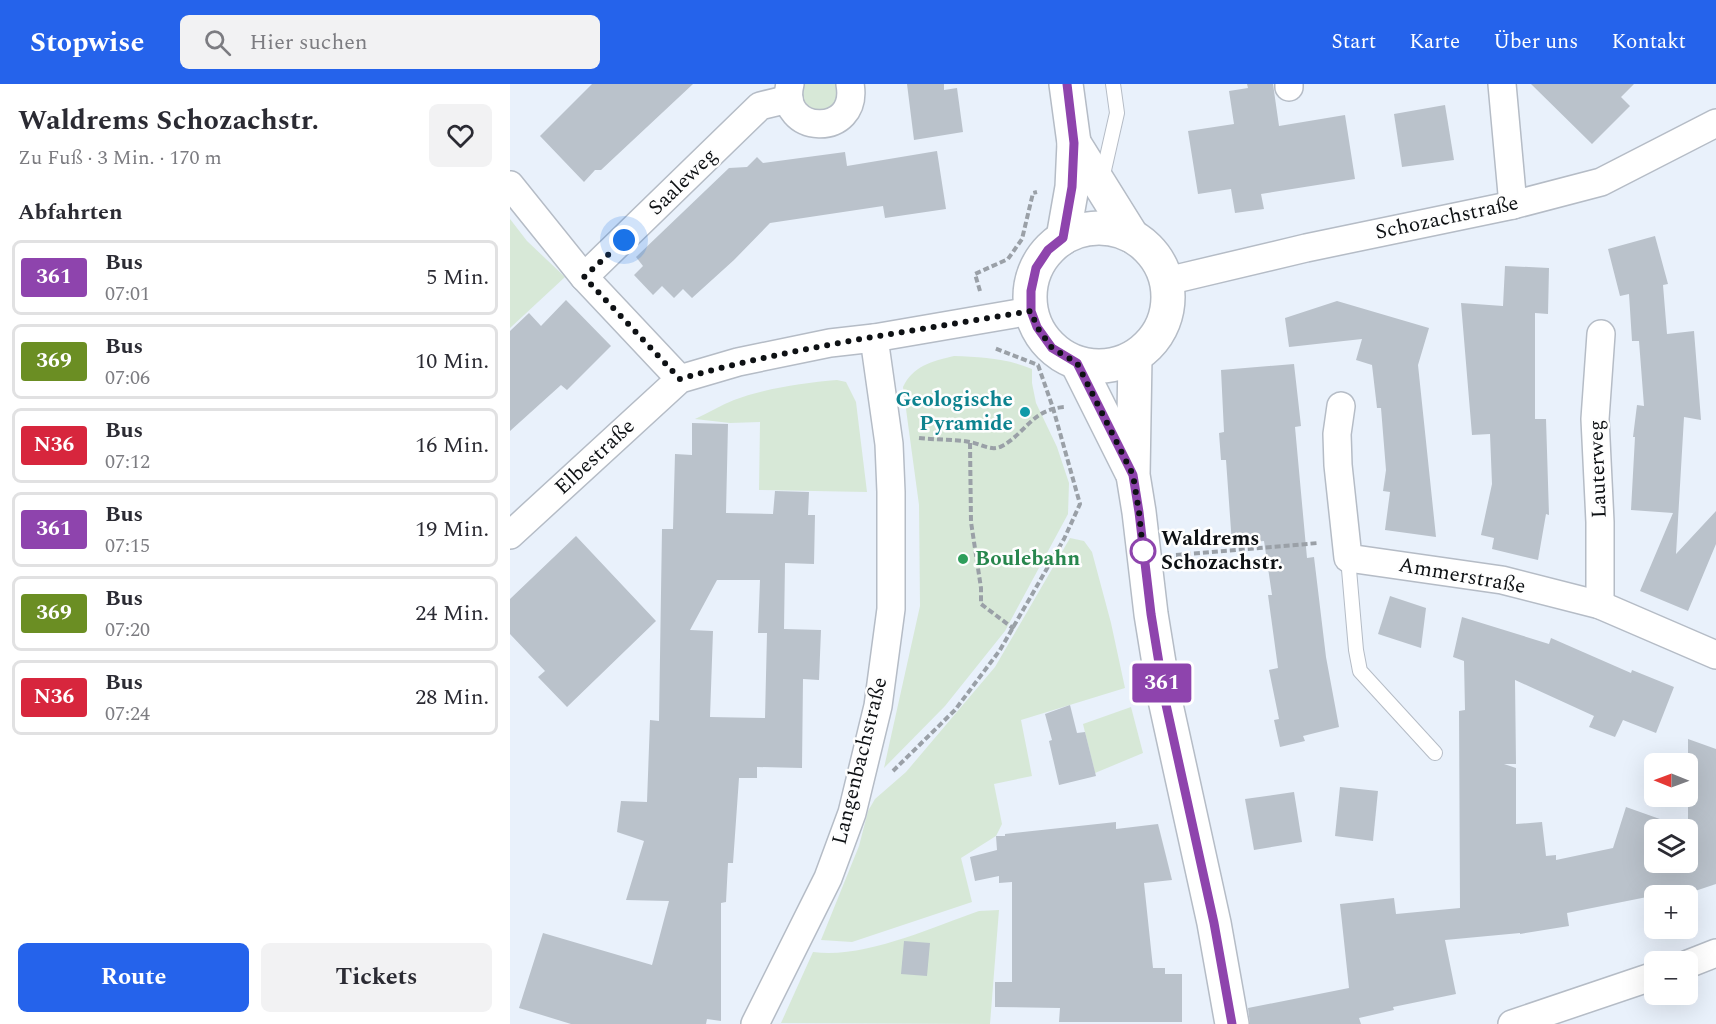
<!DOCTYPE html>
<html lang="de">
<head>
<meta charset="utf-8">
<style>
  body { margin:0; font-family:Spectral,serif; background:#f2f2f3; color:#2b2b33; height:100vh; display:flex; flex-direction:column; font-size:22px; white-space:nowrap }
  * { box-sizing:border-box; margin:0 }
  p { font-size:20px; color:#7c7c81 }
  .icon { flex:none; width:33px; height:33px; fill:none; stroke:currentColor; stroke-width:2; stroke-linecap:round; stroke-linejoin:round }
  .map { position:relative; flex:1; overflow:hidden }
  .side { display:flex; flex-direction:column; background:#fff; width:510px }
  .side>* { flex:none }
  .badge { padding:0 12px; border-radius:4px; font-size:21px; line-height:39px }
  .needle { width:39px; rotate:271deg }
  .controls { position:absolute; left:1134px; top:669px; display:grid; gap:12px }
  .controls a { display:grid; place-items:center; width:54px; height:54px; border-radius:9px; background:#fff; box-shadow:0 6px 24px #0002; font-size:30px }
  .you { position:absolute; width:30px; height:30px; margin:-15px; border:4px solid #fff; border-radius:50%; background:#1a73e8; box-shadow:0 0 0 9px #1a73e833 }
  .map>.badge { position:absolute; translate:-50% -50%; box-shadow:0 0 0 3px #fff }
  h2 { padding:0 18px; font-size:22px; line-height:54px }
  .round { display:grid; place-items:center; flex:none; width:63px; height:63px; border-radius:9px; background:#f2f2f3 }
  .overview { display:flex; align-items:center; justify-content:space-between; height:102px; padding:0 18px }
  h1 { font-size:28px; font-weight:700; line-height:45px }
  .cta { display:flex; gap:12px; margin-top:auto; padding:12px 18px }
  .cta a { flex:1; height:69px; border-radius:9px; background:#2563eb; color:#fff; font-size:24px; font-weight:700; line-height:69px; text-align:center }
  .cta a+a { background:#f2f2f3; color:#2b2b33 }
  ul { padding:0; list-style:none }
  li { display:flex; align-items:center; gap:18px; height:75px; margin:0 12px 9px; padding:0 6px; border:3px solid #e1e1e2; border-radius:9px }
  li div { flex:1 }
  li b { display:block; font-size:22px }
  li em { font-style:normal }
  li .badge { min-width:66px; font-weight:700; text-align:center }
  header { display:flex; align-items:center; gap:36px; box-sizing:border-box; height:84px; padding:0 30px; background:#2563eb; color:#fff }
  header strong { font-size:28px }
  nav { display:flex; gap:33px; margin-inline-start:auto; font-size:21px }
  .search { width:420px; height:54px; background:#f2f2f3; display:flex; align-items:center; gap:15px; box-sizing:border-box; padding:0 21px; border-radius:9px; color:#7c7c81; font-size:22px }
  main { display:flex; flex:1; min-height:0 }
  .map>svg:first-child { display:block }
</style>
</head>
<body>
<header>
<strong>Stopwise</strong>
<div class="search"><svg class="icon" aria-label="search" viewBox="0 0 24 24"><circle cx="10" cy="10" r="6"/><path d="M15 15l6 6"/></svg>Hier suchen</div>
<nav><a>Start</a><a>Karte</a><a>Über uns</a><a>Kontakt</a></nav>
</header>
<main>
<section class="side">
<div class="overview"><div><h1>Waldrems Schozachstr.</h1><p>Zu Fuß · 3 Min. · 170 m</p></div><a class="round"><svg class="icon" aria-label="heart" viewBox="0 0 24 24"><path d="M12 20l-8-8c-3-5 5-10 8-4 3-6 11-1 8 4z"/></svg></a></div>
<h2>Abfahrten</h2>
<ul>
<li><span class="badge" style="background:#8e44ad;color:#fff">361</span><div><b>Bus</b><p>07:01</p></div><em>5 Min.</em></li>
<li><span class="badge" style="background:#6b8e23;color:#fff">369</span><div><b>Bus</b><p>07:06</p></div><em>10 Min.</em></li>
<li><span class="badge" style="background:#d7263d;color:#fff">N36</span><div><b>Bus</b><p>07:12</p></div><em>16 Min.</em></li>
<li><span class="badge" style="background:#8e44ad;color:#fff">361</span><div><b>Bus</b><p>07:15</p></div><em>19 Min.</em></li>
<li><span class="badge" style="background:#6b8e23;color:#fff">369</span><div><b>Bus</b><p>07:20</p></div><em>24 Min.</em></li>
<li><span class="badge" style="background:#d7263d;color:#fff">N36</span><div><b>Bus</b><p>07:24</p></div><em>28 Min.</em></li>
</ul>
<div class="cta"><a>Route</a><a>Tickets</a></div>
</section>
<div class="map">
<svg width="1206" height="940" viewBox="0 0 1206 940">
  <rect width="100%" height="100%" fill="#e9f1fb"/>
  <g fill="#d7e8d7">
    <path d="M291,0h36l-1,21 -17,9 -17,-10z"/>
    <path d="M0,135l17,22 38,36 -55,51z"/>
    <path d="M444,272c27,1 52,2 78,13v14l4,20 21,44 12,36 -1,31 -63,117 -60,75 -61,62 36,-162 -1,-101 -16,-118c10,-21 29,-26 51,-31z"/>
    <path d="M327,296l9,2 10,20 11,90 -108,-2 1,-68 -30,1 -35,-4c13,-6 26,-14 39,-19 32,-12 69,-17 103,-20z"/>
    <path d="M560,454l14,3 8,11 19,71 14,65 -104,32 11,56 -38,8 8,40 -6,12 -35,22 11,44 -120,40 -31,-2 38,-94 9,-35 7,-12 31,-27 89,-105z"/>
    <path d="M621,623l12,46 -48,20 -12,-49z"/>
    <path d="M489,826l-9,114 -209,-1 32,-71c51,7 117,-24 166,-41z"/>
  </g>
  <g fill="#bac2cb" fill-rule="evenodd">
    <path d="M82,0h101l-92,86h-6l-11,12 -44,-46z"/>
    <path d="M397,0h37v6l13,-2 6,44 -49,8z"/>
    <path d="M737,0h26l6,42 66,-11 10,64 -94,15 3,15 -29,4 -4,-24 -33,5 -10,-63 46,-7 -5,-33 19,-3z"/>
    <path d="M1021,0h103l-13,13 9,9 -38,38z"/>
    <path d="M935,21l9,55 -52,7 -8,-53z"/>
    <path d="M427,67l9,58 -61,9 -2,-12 -113,17 -36,37 -42,38 -9,-9 -9,9 -12,-12 -9,9 -19,-20 9,-9 -7,-9 93,-89 18,-1 10,-10 6,6 82,-11 2,14z"/>
    <path d="M1145,152l13,48 -5,1 4,49 27,-3 7,89 -17,-3 -8,137 40,-43v33l-28,67 -48,-20 33,-78 -42,-3 4,-73h-2l4,-32 7,1 -5,-65h-7l-3,-47 -9,2 -12,-47z"/>
    <path d="M995,182l44,2 -1,46 -13,-1v106h11l3,96 -3,-1 -8,46 -46,-11 2,-11 -13,-3 11,-51 -2,-50 -18,1 -11,-132 42,3z"/>
    <path d="M56,216l45,46 -44,44 -6,-5 -51,46v-100l19,-18 12,13z"/>
    <path d="M827,217l92,27 -11,37 18,172 -51,-7 5,-38 -7,-1 3,-21 -5,-62h-4l-5,-43 -16,-5 6,-21 -73,8 -4,-29z"/>
    <path d="M784,280l7,62 -6,1 12,131 7,-1 12,100 13,70 -36,9 2,5 -25,6 -6,-27 5,-1 -10,-49 9,-2 -10,-73h4l-8,-54 -32,3 -6,-84h-5l-2,-27 5,-1 -3,-62z"/>
    <path d="M182,339l36,1 -2,89 47,1 2,-23 34,1 -1,23h7l-1,49 -29,-1 -1,66 37,1 -2,50 -16,-1 -1,89 -45,-1v11h-18l-6,85h-5l-2,39 -5,1v118l-14,-2 -1,5h-135l-52,-16 24,-75 109,32 17,-64 -43,-1 18,-59 -27,-9 4,-31 26,1 3,-82 9,1 3,-192h11l2,-75 17,1zM207,496h43l-2,53h9l-2,85 -55,-1 3,-86 -23,-1z"/>
    <path d="M66,452l80,85 -89,86 -29,-30 7,-6 -35,-37v-35z"/>
    <path d="M880,512l36,12 -5,40 -43,-14z"/>
    <path d="M952,533l87,27 2,-6 80,35 1,-3 42,17 -18,46 -33,-13 -8,17 -26,-10 5,-11 -79,-36 1,84h-12l12,4v56l26,-2 4,34 10,-1v5l57,-12 13,-41 62,22v-90l28,10v135l-36,12h-28l-85,17 2,13 -49,8v-1l-75,7 11,54 -63,13 1,3 -35,8 2,6h-111l-2,-16 101,-20 -9,-84 54,-6 2,16 64,-6 -1,-197 6,-1 -1,-49 -11,-4zM1144,746h34v32h-34z"/>
    <path d="M560,621l7,28 8,-1 11,44 -37,9 -10,-44 3,-1 -7,-26z"/>
    <path d="M830,703l38,4 -5,50 -38,-5z"/>
    <path d="M784,708l8,50 -48,8 -9,-51z"/>
    <path d="M606,738v7l42,-5 14,56 -28,3 9,85h12v6h17v48h-123l1,-14 -65,-1v-25h17v-100l-13,1v-7l-24,5 -5,-24 27,-7 -1,-14h9v-2z"/>
    <path d="M394,857l26,2 -3,33 -26,-2z"/>
  </g>
  <g fill="none" stroke-linecap="round" stroke-linejoin="round">
    <defs>
      <g id="service">
        <path d="M592,95l15,-66 -4,-29"/>
        <path d="M838,474l8,92 4,21 75,82"/>
      </g>
      <g id="minor">
        <path d="M280,0c-13,51 70,55 60,0"/>
        <path d="M992,0l11,121"/>
        <path d="M779,3v-3"/>
        <path d="M0,101l74,92 96,102"/>
        <path d="M74,193l176,-171 29,-7"/>
        <path d="M657,197l139,-33 207,-43 88,-23 115,-59"/>
        <path d="M831,322l-4,28 1,31 10,93 154,22 98,25 116,50"/>
        <path d="M0,451l170,-156 58,-17 92,-19 44,-5 157,-27"/>
        <path d="M1090,521v-83l-5,-103 6,-85"/>
        <path d="M1178,880l28,-11"/>
        <path d="M245,940l73,-146 24,-65 26,-107 13,-97v-117l-2,-48 -15,-106"/>
        <path d="M1002,940l142,-48"/>
      </g>
      <g id="tertiary">
        <path d="M564,59l58,93"/>
        <circle cx="589" cy="213" r="69"/>
        <path d="M553,154l9,-51 2,-44 -8,-59"/>
        <path d="M625,273l-2,118 6,37 12,102 14,86 49,223 18,101"/>
        <path d="M567,279l54,108"/>
      </g>
    </defs>
    <use href="#service" stroke="#b5bcc6" stroke-width="16"/>
    <use href="#minor" stroke="#b5bcc6" stroke-width="30"/>
    <use href="#tertiary" stroke="#b5bcc6" stroke-width="36"/>
    <g stroke="#9aa0a7" stroke-width="4" stroke-dasharray="6 3" stroke-linecap="butt">
      <path d="M470,207l-5,-17 33,-15 14,-20 11,-46 4,-1"/>
      <path d="M409,354c17,2 35,1 51,4 11,2 22,10 32,4 24,-13 29,-36 62,-39"/>
      <path d="M460,359l1,79 10,66v16l33,25"/>
      <path d="M666,471l142,-12"/>
      <path d="M383,687l62,-61 45,-60 64,-111 16,-35 -27,-96 -15,-43 -44,-17"/>
    </g>
    <use href="#service" stroke="#fff" stroke-width="14"/>
    <use href="#minor" stroke="#fff" stroke-width="27"/>
    <use href="#tertiary" stroke="#fff" stroke-width="33"/>
  </g>
  <g fill="none" stroke-linecap="round" stroke-linejoin="round">
    <defs>
      <path id="line" d="M557,0l7,59 -2,44 -9,51 -15,12 -12,18 -5,23v20l6,16 15,21 25,15 56,112 6,37 12,102 14,86 49,223 18,101"/>
    </defs>
    <use href="#line" stroke="#fff" stroke-width="14"/>
    <use href="#line" stroke="#8e44ad" stroke-width="9"/>
    <path stroke="#0e1114" stroke-width="6" stroke-dasharray="0 10.8" d="M114,156l-40,37 96,102c115,-33 234,-48 351,-68l6,16 15,21 25,15 56,112 6,37 4,39"/>
  </g>
  <circle fill="#0f9aa8" stroke="#fefefe" stroke-width="2" cx="515" cy="328" r="6"/>
  <circle fill="#fff" stroke="#8e44ad" stroke-width="3" cx="633" cy="467" r="12"/>
  <circle fill="#2e9e5b" stroke="#fefefe" stroke-width="2" cx="453" cy="475" r="6"/>
  <g text-anchor="middle" dominant-baseline="central" stroke-width="5" stroke-linejoin="round" paint-order="stroke">
    <g font-size="21" fill="#0e1114" stroke="#fefefe">
      <text transform="translate(173 98) rotate(-44)">Saaleweg</text>
      <text transform="translate(937 134) rotate(-12)">Schozachstraße</text>
      <text transform="translate(85 373) rotate(-43)">Elbestraße</text>
      <text transform="translate(1088 385) rotate(-92)">Lauterweg</text>
      <text transform="translate(952 492) rotate(10)">Ammerstraße</text>
      <text transform="translate(350 677) rotate(-76)">Langenbachstraße</text>
    </g>
    <g font-size="21" font-weight="bold" fill="#0d838f" stroke="#fefefe" text-anchor="end">
      <text x="503" y="316">Geologische<tspan x="503" dy="24">Pyramide</tspan></text>
    </g>
    <g font-size="21" font-weight="bold" fill="#0e1114" stroke="#fefefe" text-anchor="start">
      <text x="651" y="455">Waldrems<tspan x="651" dy="24">Schozachstr.</tspan></text>
    </g>
    <g font-size="21" font-weight="bold" fill="#27864d" stroke="#fefefe" text-anchor="start">
      <text x="465" y="475">Boulebahn</text>
    </g>
  </g>
</svg>
<div class="controls">
<a><svg class="needle" viewBox="-14 -14 28 28"><path d="M0-13l5 13h-10z" fill="#e53935"/><path d="M0 13l5-13h-10z" fill="#7c7c81"/></svg></a>
<a><svg class="icon" aria-label="layers" viewBox="0 0 24 24"><path d="M12 4l9 5-9 5-9-5zM3 14l9 5 9-5"/></svg></a>
<a>+</a>
<a>−</a>
</div>
<div class="you" style="left:114px;top:156px"></div>
<b class="badge" style="left:652px;top:599px;background:#8e44ad;color:#fff">361</b>
</div>
</main>
</body>
</html>
